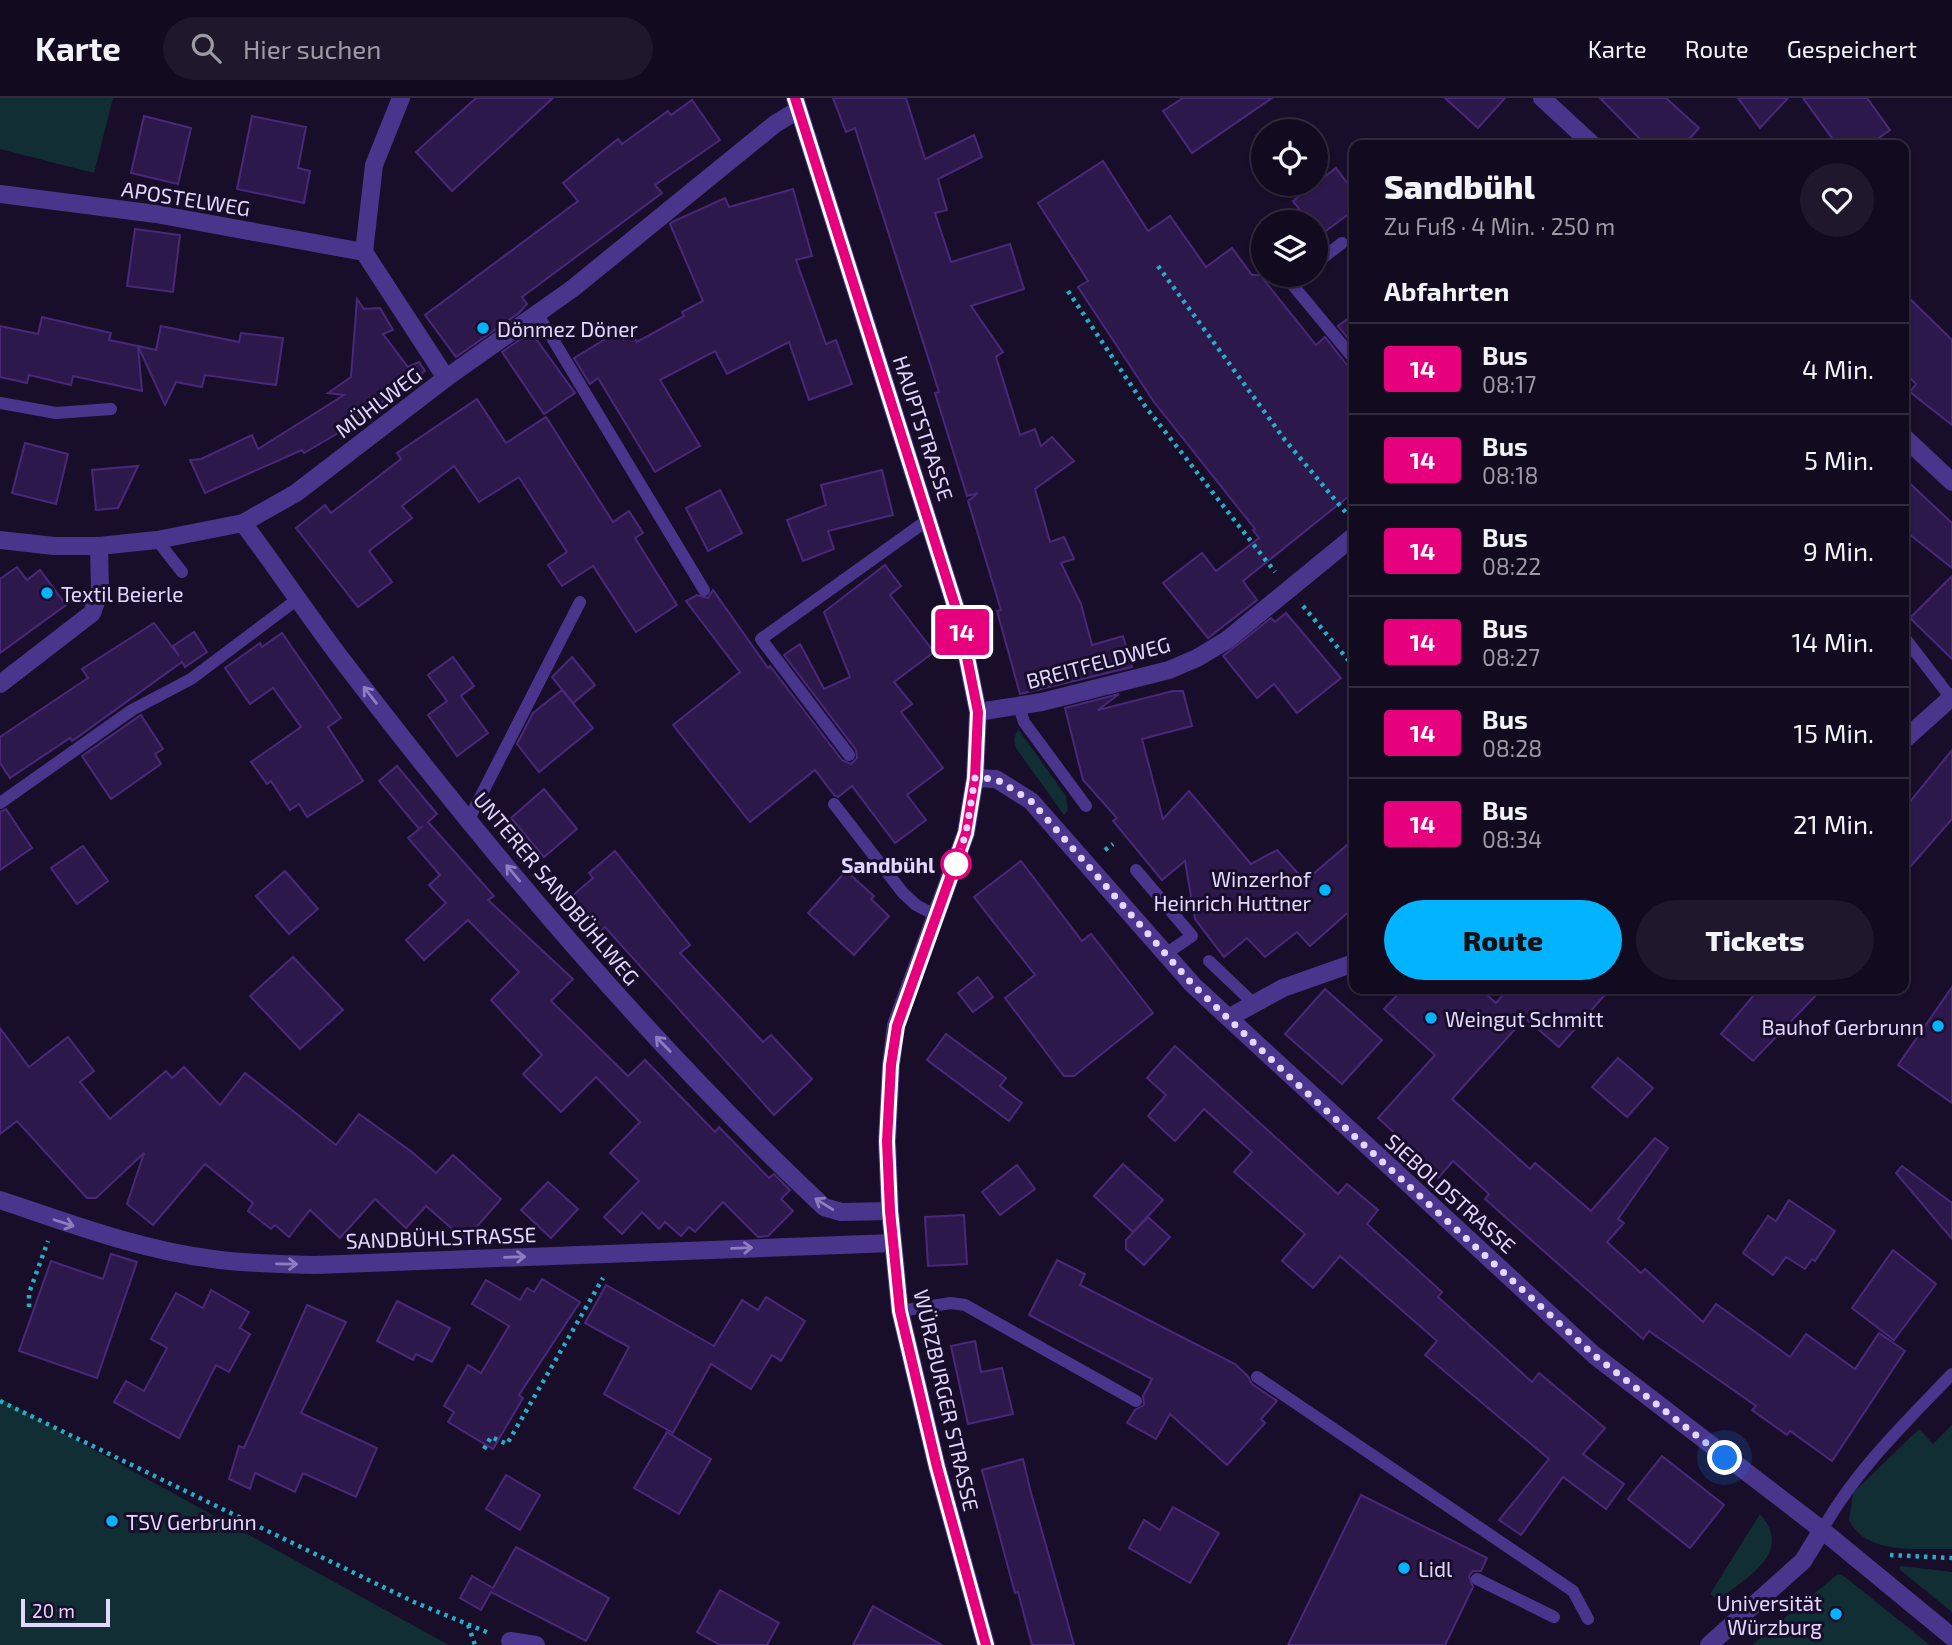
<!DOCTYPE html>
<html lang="de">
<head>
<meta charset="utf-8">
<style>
  body { margin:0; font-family:"Exo 2",sans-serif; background:#1f182c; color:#f1f3f6; height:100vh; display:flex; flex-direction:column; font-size:26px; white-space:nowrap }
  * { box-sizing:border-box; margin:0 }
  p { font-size:23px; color:#9c9aa4 }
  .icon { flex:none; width:38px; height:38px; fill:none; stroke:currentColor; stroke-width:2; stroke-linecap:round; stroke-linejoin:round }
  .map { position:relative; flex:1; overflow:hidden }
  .panel { position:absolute; left:1349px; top:42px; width:560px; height:854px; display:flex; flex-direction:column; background:#120a1f; border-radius:14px; box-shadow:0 2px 5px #0004,0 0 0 2px #312b3d }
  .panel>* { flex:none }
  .badge { padding:0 14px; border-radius:5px; font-size:24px; line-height:46px }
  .tools { position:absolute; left:1251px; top:21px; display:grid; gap:14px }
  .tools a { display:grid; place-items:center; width:77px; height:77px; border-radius:50%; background:#120a1f; box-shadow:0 2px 5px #0004,0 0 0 2px #312b3d; font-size:35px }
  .scale { position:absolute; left:21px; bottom:18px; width:89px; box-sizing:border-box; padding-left:7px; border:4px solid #e3d6ff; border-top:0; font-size:19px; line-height:24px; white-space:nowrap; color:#e3d6ff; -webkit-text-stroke:5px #180e29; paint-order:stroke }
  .you { position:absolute; width:35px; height:35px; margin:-18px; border:5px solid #fff; border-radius:50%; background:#1a73e8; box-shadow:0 0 0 10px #1a73e833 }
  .map>.badge { position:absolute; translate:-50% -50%; box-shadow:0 0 0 4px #fff }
  h2 { padding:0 35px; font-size:26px; line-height:63px }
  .round { display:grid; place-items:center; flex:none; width:74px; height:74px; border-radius:37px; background:#1f182c }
  .summary { display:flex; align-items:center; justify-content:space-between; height:119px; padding:0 35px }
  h1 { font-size:33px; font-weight:800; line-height:52px }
  .action { display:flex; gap:14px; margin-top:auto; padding:14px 35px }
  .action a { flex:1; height:80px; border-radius:42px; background:#02b3ff; color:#111; font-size:28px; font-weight:800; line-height:80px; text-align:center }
  .action a+a { background:#1f182c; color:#f1f3f6 }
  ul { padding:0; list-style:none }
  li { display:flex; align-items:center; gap:21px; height:91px; padding:0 35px; border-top:2px solid #312b3d }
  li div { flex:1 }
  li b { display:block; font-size:26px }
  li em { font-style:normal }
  li .badge { min-width:77px; font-weight:700; text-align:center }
  header { display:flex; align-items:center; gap:42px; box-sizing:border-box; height:98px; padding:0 35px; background:#120a1f; border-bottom:2px solid #312b3d }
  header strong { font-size:33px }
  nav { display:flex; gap:38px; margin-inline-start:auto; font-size:24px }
  .search { width:490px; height:63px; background:#1f182c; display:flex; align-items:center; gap:18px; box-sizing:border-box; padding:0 24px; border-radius:38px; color:#9c9aa4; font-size:26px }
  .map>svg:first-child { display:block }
</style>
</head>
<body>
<header>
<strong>Karte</strong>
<div class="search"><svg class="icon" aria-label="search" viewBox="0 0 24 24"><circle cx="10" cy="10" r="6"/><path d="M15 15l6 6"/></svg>Hier suchen</div>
<nav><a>Karte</a><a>Route</a><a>Gespeichert</a></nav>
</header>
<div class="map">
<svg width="1952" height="1547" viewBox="0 0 1952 1547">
  <rect width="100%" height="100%" fill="#180e29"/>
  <g fill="#102e34">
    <path d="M0,0h113l-19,75 -94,-24z"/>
    <path d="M1018,631l48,67 2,14 -4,5 -48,-67 -2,-9z"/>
    <path d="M0,1300l447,246 1,1h-448z"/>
    <path d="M1952,1327v124c-35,-1 -85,7 -103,-29l4,-27 66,-64 14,15z"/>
    <path d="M1760,1416c34,39 -13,63 -42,86l-8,-6z"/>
    <path d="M1901,1468l51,6v40l-53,-43z"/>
    <path d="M1838,1476l7,3 85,68h-178z"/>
  </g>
  <g fill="#2d184c" stroke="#49287a" stroke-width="2">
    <path d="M476,0h77l-101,93 -36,-39z"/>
    <path d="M833,0h73l19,61 49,-24 8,22 -44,22 9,31 -12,3 16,49 59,-18 14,45 -53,17 32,46 -7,5 24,78 15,-6 6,17 11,-9 22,24 -39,28 6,21 9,32 14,-5 10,22 -13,4 20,41 11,41 31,-9 9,31 -112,27 -23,-83 4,-1 -33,-109 10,-8 -11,3 -32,-103 4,-1 -84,-264 -9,4z"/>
    <path d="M1183,0h89l-80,55 -29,-42z"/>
    <path d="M1445,0h60l-27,30z"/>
    <path d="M1600,0h66l33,30 -15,17h-38z"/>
    <path d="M1738,0h50l-28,30z"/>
    <path d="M1803,0h64l23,32 -21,15h-32z"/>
    <path d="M692,2l28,40 -65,45 7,8 -140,104 5,7 -8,9 -63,44 -31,-42 153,-114 -15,-18 55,-44 4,5 46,-33 3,4z"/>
    <path d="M144,18l47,12 -13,56 -47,-11z"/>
    <path d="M252,18l54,11 -8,41 12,3 -6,32 -67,-14z"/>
    <path d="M1103,63l45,70 22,-15 36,51 26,-19 20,27h8l56,70 9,-8 22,28 7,3v124l-111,89 14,19 -49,38 -45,-55 39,-30 14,18 43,-33 -6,-8 2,-1 -101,-127 -76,-115 10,-6 -50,-78z"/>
    <path d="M1336,70l18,24v18l-35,26 -3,-14h-7l-16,-21z"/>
    <path d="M793,91l19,67 -16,4 30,84 10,-4 16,44 -43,16 -20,-58 -62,32 -12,-23 -55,29 40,66 -45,26 -57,-94 -8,6 -16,-26 53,-32 10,16 47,-26 -2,-4 21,-11 -33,-77 2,-2 53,-24 4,9z"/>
    <path d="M135,131l45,6 -7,57 -46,-6z"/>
    <path d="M1904,195l48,47v85l-42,-33 6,-8 -12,-12z"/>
    <path d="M357,201l7,10 16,-1 13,22 -10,4 25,33 11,-5 6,9 -85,61 -36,21 -2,-3 -97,43 -15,-33 11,-1 51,-24 6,14 86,-54 -16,-2 23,-16z"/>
    <path d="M1354,216v32l-16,-20z"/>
    <path d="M42,219l69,16 -2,7 29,6 4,45 -69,-15 -2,9 -42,-10 -2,8 -27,-6v-51l38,8z"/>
    <path d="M161,228l78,16 2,-9 42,5 -7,47 -71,-10 -3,12 -26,-5 -11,23 -27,-59 18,4z"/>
    <path d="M531,234l44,61 -31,21 -42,-62z"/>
    <path d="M477,301l29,44 40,-26 67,105 16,-11 14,22 -8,5 42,67 -41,27 -43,-66 -31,20 -14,-21 19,-13 -48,-75 -40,25 -25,-36 -52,40 10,12 -43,33 23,31 -34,25 -62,-79 29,-23 6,8 70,-54 -4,-6z"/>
    <path d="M25,345l43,11 -12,50 -44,-11z"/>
    <path d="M138,368l-20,42 -22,2 -4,-40z"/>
    <path d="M882,372l11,45 -65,16 6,18 -31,12 -16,-41 39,-15 -5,-20z"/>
    <path d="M1904,380l48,45v45l-48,-38z"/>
    <path d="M720,392l22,43 -34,18 -22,-43z"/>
    <path d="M885,467l16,21 -11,9 44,57 -40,30 18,22 -11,8 42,56 -36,27 19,25 -31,23 -43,-57 -14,11 -4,-2 -19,-25 -65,52 -77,-97 67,-53 -54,-71 11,-6 11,3 5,-8 55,78 2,-2 72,94 9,4 6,-6 -1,-8 -72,-95 16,-11 24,45 26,-12 -26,-65z"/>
    <path d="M17,469l10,13 13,-10 26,35 -66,48v-74z"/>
    <path d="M1952,478v83l-42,-41z"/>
    <path d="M1286,515l55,65 -44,35 -23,-29 -17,14 -34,-42 48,-38 4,4z"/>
    <path d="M154,525l25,33 -6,-10 21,-14 13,20 -22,15 -3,-5 -110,79 -2,-3 -60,40 -10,-15v-26l88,-59 -6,-9z"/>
    <path d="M282,535l59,85 -13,9 35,54 -56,36 -8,-13 -9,6 -19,-29 -4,3 -16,-22 50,-35 -28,-39 -23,16 -25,-36 35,-25 2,4z"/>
    <path d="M453,559l21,29 -13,10 27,37 -31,23 -29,-41 19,-14 -19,-26z"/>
    <path d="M572,559l23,28 -22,18 -21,-26z"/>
    <path d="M562,592l31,38 -54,44 -22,-28 16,-31z"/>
    <path d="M1173,593h10l9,35 -50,13 21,80 26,-28 62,73 26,-14 28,31 49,-42v68l-44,39 -13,-14 -32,25 -18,-19 -23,19 -29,-38 -10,-58 -23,19 -49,-59 4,-3 -34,-38 -18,-72 54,-14 -21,16z"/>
    <path d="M141,617l22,34 -8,5 6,10 -50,35 -29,-43z"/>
    <path d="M1952,652v69l-48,55v-65z"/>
    <path d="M397,668l40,48 -9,8 66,74 -6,4 85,79 -22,22 77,75 17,-16 70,72 4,-5 50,51 5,-4 16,16 -9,9 12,12 -25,25 -10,1 -35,-35 -28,30 -6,-5 -8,9 -16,-14 -6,7 -17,-17 -20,22 -18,-17 35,-36 -29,-28 30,-31 -44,-45 -35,35 -38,-38 19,-19 -51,-55 28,-28 -51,-52 -44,40 -18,-20 40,-37 -17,-18 11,-10 -32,-37 15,-12 -4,3 -40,-48z"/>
    <path d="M544,691l33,40 -33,28 -33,-39z"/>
    <path d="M6,711l26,39 -32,22v-58z"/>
    <path d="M83,748l25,35 -31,23 -26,-36z"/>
    <path d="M615,753l75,94 -10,8 83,89 8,-7 41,44 -38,36 -169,-188 -4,3 -29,-34 21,-18 -4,-5z"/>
    <path d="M1021,763l61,80 9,-7 62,79 -79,63h-10l-59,-78 30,-23 -61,-78z"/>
    <path d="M285,773l33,38 -29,25 -33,-38z"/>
    <path d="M846,773l28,25 -3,3 18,17 -35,39 -46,-42z"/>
    <path d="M293,859l50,53 -43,39 -50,-53z"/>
    <path d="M978,879l15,20 -20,15 -15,-19z"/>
    <path d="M1952,889v116l-54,-38z"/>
    <path d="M1325,891l57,51 -40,44 -57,-50z"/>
    <path d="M1403,891h77l16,14 12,-14h102l-51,58 -34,-29 -73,81 78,70 5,-6 56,48 64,-73 13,10 -50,71 6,4 -17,19 34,31 4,-4 58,53 13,-18 74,53 16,-23 49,35 24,-36 26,18 -73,110 -42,-30 -3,4 -35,-25 4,-4 -107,-75 -6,8 -158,-140 4,-5 -36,-33 -15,17 -21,-19 3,-3 -42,-38 57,-63 -51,-46z"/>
    <path d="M1759,891h63l-69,72 -32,-27z"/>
    <path d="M0,930l29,39 39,-30 26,34 -14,11 30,37 56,-48 6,7 12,-11 36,38 25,-32 91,72 23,-31 53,38 24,21 17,-18 48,44 -36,41 -39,-34 -20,22 -31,-29 -35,39 -30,-28 -21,27 -14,-12 -4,4 -23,-18 5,-8 -48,-39 -52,61 -26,-21 17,-51 -48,45h-9l-70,-77 -17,13z"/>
    <path d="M946,936l60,44 -6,8 22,17 -13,18 -82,-61z"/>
    <path d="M1175,948l163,148 9,-10 31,26 -11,14 75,68 -4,5 94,85 7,-9 66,55 -22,26 41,30 -18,25 -43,-32 -42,58 -22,-15 50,-61 -124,-104 12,-14 -97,-85 -27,32 -31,-27 23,-27 -71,-62 18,-20 -48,-43 -29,32 -27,-25 18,-21 -19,-17z"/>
    <path d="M1618,960l35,30 -26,29 -35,-30z"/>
    <path d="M1123,1066l40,36 -30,32 -39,-36z"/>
    <path d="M1017,1067l18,24 -35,26 -18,-23z"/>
    <path d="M1902,1068l50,37v36l-56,-66z"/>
    <path d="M548,1084l30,27 -27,29 -30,-28z"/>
    <path d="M1789,1102l46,31 -20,30 -3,-2 -7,10 -19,-12 -13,18 -30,-22 25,-37 8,5z"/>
    <path d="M964,1117l3,49 -39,2 -3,-49z"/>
    <path d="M1148,1119l22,20 -26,28 -18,-16v-9z"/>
    <path d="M1893,1152l43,34 -42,56 -42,-32z"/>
    <path d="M111,1156l26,8 -40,116 -78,-27 32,-90 52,18z"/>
    <path d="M1057,1162l28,14 -5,11 155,79 13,12 4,8 25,17 -16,18 4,4 -38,42 -57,-51 -14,25 -29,-16 8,-13 9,-5 -1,-9 9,-17 -123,-64z"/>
    <path d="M542,1181l38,23 -61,93 4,3 -30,51 -45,-27 6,-10 -10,-6 24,-41 13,8 28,-47 -37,-22 14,-24 34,20 7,-12 7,4z"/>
    <path d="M606,1187l108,61 28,-46 16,10 8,-13 39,24 -24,40 -9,-6 -21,34 -40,-25 -38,69 -69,-39 25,-47 -44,-24z"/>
    <path d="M211,1192l38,22 -9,16 10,6 -21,38 -13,-7 -37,73 -65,-36 12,-21 18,10 23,-43 -16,-9 25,-46 27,15z"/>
    <path d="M397,1203l53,27 -18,34 -16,-8 -3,6 -36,-19z"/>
    <path d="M307,1207l39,17 -45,91 76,35 -21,49 -53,-24 -8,19 -40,-19 -5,16 -21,-10 10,-33 5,2z"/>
    <path d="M975,1243l6,31 21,-4 11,46 -45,10 -17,-78z"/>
    <path d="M667,1334l44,27 -32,55 -45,-26z"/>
    <path d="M1662,1358l62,49 -34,43 -62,-49z"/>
    <path d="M1023,1361l7,30 44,156h-42l-14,-53 -3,1 -33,-123z"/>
    <path d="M506,1377l34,20 -20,35 -34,-21z"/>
    <path d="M1361,1397l126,63 -6,13h-8l-4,5 4,11 -28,58h-157z"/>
    <path d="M1173,1409l46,26 -29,50 -61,-35 15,-28 16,10z"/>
    <path d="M516,1449l93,51 -23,43 -95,-49 -10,18 -21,-12 12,-22 21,12z"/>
    <path d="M720,1492l59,33 -12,22h-47l-23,-13z"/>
    <path d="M873,1508l69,39h-89z"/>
  </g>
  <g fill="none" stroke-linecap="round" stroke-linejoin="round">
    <g stroke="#25aec4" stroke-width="4.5" stroke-dasharray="3.5 5" stroke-linecap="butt">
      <path d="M1158,168l127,174 62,74"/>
      <path d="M1068,193l77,115 130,166"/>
      <path d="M1303,508l51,61"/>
      <path d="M1105,752l8,-6"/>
      <path d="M29,1209v-14l19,-52"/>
      <path d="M0,1303l414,201 75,31"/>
      <path d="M484,1351l7,-12 16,7 96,-166"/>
      <path d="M1890,1457l62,3"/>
      <path d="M468,1527l7,20"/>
    </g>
    <g stroke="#4a358c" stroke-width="12">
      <path d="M1316,165l26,-20"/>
      <path d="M1301,177l-10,8 63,76"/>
      <path d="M537,215l167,277"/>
      <path d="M0,305l56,10 55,-4"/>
      <path d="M157,442l25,32"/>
      <path d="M1904,539l47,61"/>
      <path d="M1019,608l5,16 62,84"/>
      <path d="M849,657l-88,-116 168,-120"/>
      <path d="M0,705l132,-93 59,-31 108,-81"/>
      <path d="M834,706l69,89 13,12 21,11"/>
      <path d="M469,721l111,-217"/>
      <path d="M1136,772l56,66 -25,17"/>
      <path d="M1209,863l43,41"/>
      <path d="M900,1213l51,-8 14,2 171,96"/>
      <path d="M1257,1279l316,214 15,28"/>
      <path d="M1822,1432c34,-60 82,-106 130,-156"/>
      <path d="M1477,1481l77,38"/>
    </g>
    <g stroke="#4a358c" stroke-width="18">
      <path d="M401,0l-27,67 -10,87 82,126"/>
      <path d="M1542,0l51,47"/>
      <path d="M0,96l156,20 208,38"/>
      <path d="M1904,339l48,45"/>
      <path d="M243,425c33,44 63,89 96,133 148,194 307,384 485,551l17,5 49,-1"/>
      <path d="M0,442l54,6h45l58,-6 86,-17 53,-30 150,-115 126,-89 203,-165 23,-14"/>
      <path d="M0,586l92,-71 8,-22 -1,-45"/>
      <path d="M978,614l64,-10 127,-32 28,-12 30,-18 127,-104"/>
      <path d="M1904,642l48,-43"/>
      <path d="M975,680l21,1 35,22 162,184 401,370 228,175 130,107"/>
      <path d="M1230,919l53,-29 71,-25"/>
      <path d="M0,1102c69,23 140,50 213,59 34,5 68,5 102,6l578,-22"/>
      <path d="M510,1543l26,4"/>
      <path d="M1709,1547l94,-84 19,-31"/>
    </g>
    <path stroke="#4a358c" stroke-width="18" d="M795,0l164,520 19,94 -3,66 -9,55 -70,192 -5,40 -4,76 3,70 10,100 37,156 49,178"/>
  </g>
  <defs><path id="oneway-shaft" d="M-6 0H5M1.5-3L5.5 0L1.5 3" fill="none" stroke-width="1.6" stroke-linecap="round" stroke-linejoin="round" transform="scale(1.75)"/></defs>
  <g stroke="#8f7dc0">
    <use href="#oneway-shaft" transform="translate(370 597) rotate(-128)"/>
    <use href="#oneway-shaft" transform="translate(513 775) rotate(-130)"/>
    <use href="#oneway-shaft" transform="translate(663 946) rotate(-134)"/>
    <use href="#oneway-shaft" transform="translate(824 1106) rotate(-148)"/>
    <use href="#oneway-shaft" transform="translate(64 1125) rotate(18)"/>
    <use href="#oneway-shaft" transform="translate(742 1150) rotate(-2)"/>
    <use href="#oneway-shaft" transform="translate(515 1159) rotate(-2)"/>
    <use href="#oneway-shaft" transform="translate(287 1166) rotate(1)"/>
  </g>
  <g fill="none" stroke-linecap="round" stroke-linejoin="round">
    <defs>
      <path id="line" d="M795,0l164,520 19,94 -3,66 -9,55 -69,193 -6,39 -4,76 3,70 10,100 37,156 49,178"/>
    </defs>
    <use href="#line" stroke="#fff" stroke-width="16"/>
    <use href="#line" stroke="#e6007e" stroke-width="10"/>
    <path stroke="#e3d6ff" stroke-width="7" stroke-dasharray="0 12.6" d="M956,766l10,-31 9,-55 21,1 35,22 162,184 101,96 300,274 131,103"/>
  </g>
  <g fill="#02b3ff" stroke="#180e29" stroke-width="2.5">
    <circle cx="483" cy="230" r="7"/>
    <circle cx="47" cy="495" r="7"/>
    <circle cx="1325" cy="792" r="7"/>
    <circle cx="1431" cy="920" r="7"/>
    <circle cx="1938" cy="928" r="7"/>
    <circle cx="112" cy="1423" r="7"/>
    <circle cx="1404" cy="1470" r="7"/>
    <circle cx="1836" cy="1516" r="7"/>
  </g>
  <circle fill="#fff" stroke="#e6007e" stroke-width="3.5" cx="956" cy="766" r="14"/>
  <g text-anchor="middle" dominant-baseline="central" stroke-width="6" stroke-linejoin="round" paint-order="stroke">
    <g font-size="21" fill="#e3d6ff" stroke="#180e29">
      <text transform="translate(186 100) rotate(9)">APOSTELWEG</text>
      <text transform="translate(378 304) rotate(-37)">MÜHLWEG</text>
      <text transform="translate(924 330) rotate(72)">HAUPTSTRASSE</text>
      <text transform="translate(1098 564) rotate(-15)">BREITFELDWEG</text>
      <text transform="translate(557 790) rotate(50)">UNTERER SANDBÜHLWEG</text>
      <text transform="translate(1451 1095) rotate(42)">SIEBOLDSTRASSE</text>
      <text transform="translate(441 1139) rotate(-2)">SANDBÜHLSTRASSE</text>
      <text transform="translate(947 1302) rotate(77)">WÜRZBURGER STRASSE</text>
    </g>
    <g font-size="21" fill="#e3d6ff" stroke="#180e29" text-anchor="start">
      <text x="497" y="230">Dönmez Döner</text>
      <text x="61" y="495">Textil Beierle</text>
      <text x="1311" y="780" text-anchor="end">Winzerhof<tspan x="1311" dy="24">Heinrich Huttner</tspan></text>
      <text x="1445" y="920">Weingut Schmitt</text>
      <text x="1924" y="928" text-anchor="end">Bauhof Gerbrunn</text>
      <text x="126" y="1423">TSV Gerbrunn</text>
      <text x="1418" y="1470">Lidl</text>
      <text x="1822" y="1504" text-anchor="end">Universität<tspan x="1822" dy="24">Würzburg</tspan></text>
    </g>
    <g font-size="21" font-weight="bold" fill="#e3d6ff" stroke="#180e29" text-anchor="end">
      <text x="935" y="766">Sandbühl</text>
    </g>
  </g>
</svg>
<div class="tools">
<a><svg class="icon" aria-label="locate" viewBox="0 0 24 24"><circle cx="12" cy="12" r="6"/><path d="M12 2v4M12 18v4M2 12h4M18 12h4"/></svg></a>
<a><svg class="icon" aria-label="layers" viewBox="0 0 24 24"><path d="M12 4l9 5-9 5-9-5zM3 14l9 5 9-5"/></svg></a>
</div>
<div class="scale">20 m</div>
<div class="you" style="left:1725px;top:1360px"></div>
<b class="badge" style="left:962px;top:534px;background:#e6007e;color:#fff">14</b>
<section class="panel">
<div class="summary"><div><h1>Sandbühl</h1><p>Zu Fuß · 4 Min. · 250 m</p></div><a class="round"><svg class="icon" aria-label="heart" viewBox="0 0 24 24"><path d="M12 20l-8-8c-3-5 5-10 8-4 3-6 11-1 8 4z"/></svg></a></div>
<h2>Abfahrten</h2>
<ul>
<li><span class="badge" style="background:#e6007e;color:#fff">14</span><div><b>Bus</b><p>08:17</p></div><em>4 Min.</em></li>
<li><span class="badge" style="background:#e6007e;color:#fff">14</span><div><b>Bus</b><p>08:18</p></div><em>5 Min.</em></li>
<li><span class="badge" style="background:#e6007e;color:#fff">14</span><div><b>Bus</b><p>08:22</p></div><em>9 Min.</em></li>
<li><span class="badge" style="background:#e6007e;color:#fff">14</span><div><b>Bus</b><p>08:27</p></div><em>14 Min.</em></li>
<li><span class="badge" style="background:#e6007e;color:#fff">14</span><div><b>Bus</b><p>08:28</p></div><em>15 Min.</em></li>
<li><span class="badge" style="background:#e6007e;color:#fff">14</span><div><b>Bus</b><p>08:34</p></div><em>21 Min.</em></li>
</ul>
<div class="action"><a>Route</a><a>Tickets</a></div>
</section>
</div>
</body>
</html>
